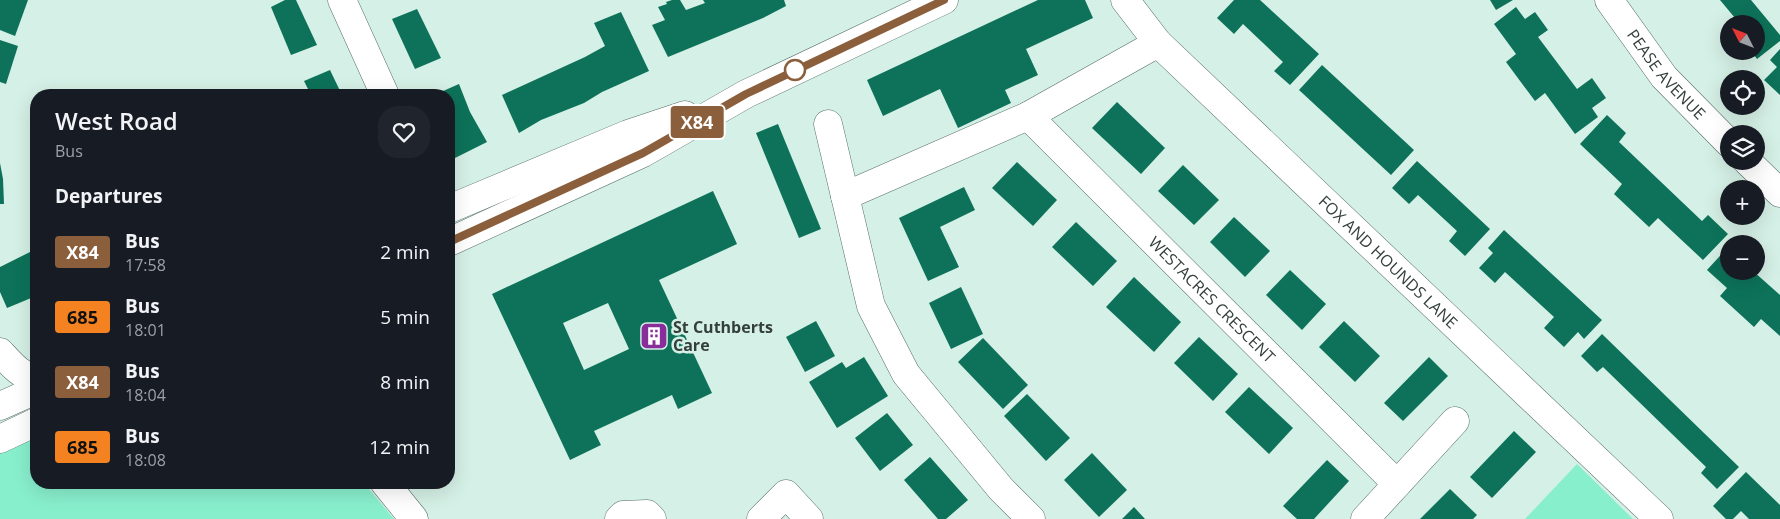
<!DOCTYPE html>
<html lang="en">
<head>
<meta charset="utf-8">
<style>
  body { margin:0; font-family:"Open Sans",sans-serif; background:#20242c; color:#f1f3f6; height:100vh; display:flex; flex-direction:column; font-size:19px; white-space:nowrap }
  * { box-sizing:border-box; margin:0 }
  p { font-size:16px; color:#9ea1a6 }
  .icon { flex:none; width:28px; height:28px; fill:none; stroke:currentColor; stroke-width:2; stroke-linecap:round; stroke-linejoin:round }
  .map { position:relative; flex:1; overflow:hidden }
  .drawer { position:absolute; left:30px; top:89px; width:425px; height:400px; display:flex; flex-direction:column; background:#171b24; border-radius:20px; box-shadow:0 5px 20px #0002 }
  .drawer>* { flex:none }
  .badge { padding:0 10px; border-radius:4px; font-size:18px; line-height:32px }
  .needle { width:32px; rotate:312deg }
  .controls { position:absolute; left:1720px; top:15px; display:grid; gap:10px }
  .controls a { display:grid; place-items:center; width:45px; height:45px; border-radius:50%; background:#171b24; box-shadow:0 5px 20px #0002; font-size:25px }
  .map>.badge { position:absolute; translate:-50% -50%; box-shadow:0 0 0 2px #fff }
  h2 { padding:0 25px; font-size:19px; line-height:45px }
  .round { display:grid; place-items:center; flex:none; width:52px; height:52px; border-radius:20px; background:#20242c }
  .summary { display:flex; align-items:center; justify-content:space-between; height:85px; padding:0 25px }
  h1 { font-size:24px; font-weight:600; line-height:38px }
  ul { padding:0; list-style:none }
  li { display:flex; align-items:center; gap:15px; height:65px; padding:0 25px }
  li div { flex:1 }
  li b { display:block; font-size:19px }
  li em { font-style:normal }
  li .badge { min-width:55px; font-weight:700; text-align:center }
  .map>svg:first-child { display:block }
</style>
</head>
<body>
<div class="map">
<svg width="1780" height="519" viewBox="0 0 1780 519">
  <rect width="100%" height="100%" fill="#d5f0e6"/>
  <g fill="#88efcd">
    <path d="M36,438v44l328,1 30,36h-394v-66z"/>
    <path d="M1577,464l56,55h1h-109z"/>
  </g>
  <g fill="#0d7259" fill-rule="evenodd">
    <path d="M0,0h28l-13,36 -15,-6z"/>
    <path d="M285,0h11l21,45 -26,10 -20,-48z"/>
    <path d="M672,0h8l6,10 19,-7 -2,-3h81l2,6 -23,12 -95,39 -16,-32 13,-5 -7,-13 9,-3 -1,-2z"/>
    <path d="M1038,0h47l8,18 -67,31 12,26 -33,15 6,13 -53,25 -18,-39 -57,27 -16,-36z"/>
    <path d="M1234,0h26l59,54 -29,31 -16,-14 9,-9 -40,-38 -9,10 -17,-16z"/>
    <path d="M1490,0h23l-17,10z"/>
    <path d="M1720,0h31l29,35v6l-23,18 -6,-8h5v-27h-16z"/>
    <path d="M1516,7l9,12 10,-7 13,18 -10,7 39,52 15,-11 14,20 -14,10 6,9 -23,17 -30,-41 -10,8 -29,-39 10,-8 -22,-30z"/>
    <path d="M417,9l24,49 -26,11 -23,-50z"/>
    <path d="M621,12l28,59 -47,21 -18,11 -43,17 -22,13 -17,-38 83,-38 20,-11 -11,-23z"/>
    <path d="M0,40l18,6 -12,38 -6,-2z"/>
    <path d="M1780,49v46l-16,-15 13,-13 -7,-7z"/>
    <path d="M1322,65l92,85 -23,25 -92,-85z"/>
    <path d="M330,70l12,25h-31l-7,-14z"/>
    <path d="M459,84l11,28 17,30 -32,16 -6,-15v-48h-15z"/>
    <path d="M1117,102l48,46 -24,26 -49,-46z"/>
    <path d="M1607,115l19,18 -7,9 83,79 6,-6 20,19 -25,26 -45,-42 -9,9 -35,-33 8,-10 -42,-40z"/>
    <path d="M778,124l43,105 -22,9 -43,-105z"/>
    <path d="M1417,161l73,68 -25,27 -16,-15 8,-10 -39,-36 -9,9 -17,-16z"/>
    <path d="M1017,162l40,38 -24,26 -41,-38z"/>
    <path d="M0,163l3,16 1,25h-4z"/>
    <path d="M1183,165l36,35 -25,25 -36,-34z"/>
    <path d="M964,187l11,23 -35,17 19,40 -31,14 -29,-63z"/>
    <path d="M713,191l24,53 -78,36 53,113 -34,16 -6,-14 -78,36 7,14 -31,15 -78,-166zM608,303l21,46 -45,21 -21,-47z"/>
    <path d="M1234,217l36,34 -25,26 -35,-35z"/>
    <path d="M1076,222l41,39 -24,25 -41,-39z"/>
    <path d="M1504,230l98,90 -18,19 -6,-7 -14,15 -20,-19 10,-11 -49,-45 -10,11 -16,-15 14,-15 -5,-5z"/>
    <path d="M1729,246v25h24l27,24v41l-19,-17 -7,8 -34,-31 7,-8 -20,-18z"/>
    <path d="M36,249v47l-29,12 -7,-16v-25z"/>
    <path d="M1290,270l36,34 -24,26 -36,-35z"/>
    <path d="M1134,277l47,45 -27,30 -48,-45z"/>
    <path d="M961,287l22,47 -32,15 -22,-46z"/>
    <path d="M816,321l19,35 -30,16 -19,-35z"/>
    <path d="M1344,321l36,35 -25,26 -36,-35z"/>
    <path d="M1602,334l137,133 -22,22 -16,-16 5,-6 -103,-100 -6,5 -16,-16z"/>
    <path d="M1199,337l39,37 -25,27 -39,-38z"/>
    <path d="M983,338l45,47 -25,24 -45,-47z"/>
    <path d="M864,357l24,39 -51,32 -28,-46 33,-20 4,6z"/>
    <path d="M1429,357l19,19 -45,45 -19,-18z"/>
    <path d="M1249,387l44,41 -24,26 -44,-42z"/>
    <path d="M1027,394l43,44 -24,23 -42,-45z"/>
    <path d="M887,413l26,32 -33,26 -25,-33z"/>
    <path d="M1514,431l22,21 -44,46 -22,-21z"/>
    <path d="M1092,453l35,37 -28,27 -35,-37z"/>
    <path d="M930,457l38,43 -22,19h-8l-34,-39z"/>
    <path d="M1327,460l22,21 -35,38h-17l-14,-13z"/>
    <path d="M1746,472l34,33v14h-31l-8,-8 -8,8h-7l-13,-13z"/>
    <path d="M1450,489l27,26 -4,4h-53z"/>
    <path d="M1134,507l11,12h-23z"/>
  </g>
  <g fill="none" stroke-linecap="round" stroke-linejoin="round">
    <defs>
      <g id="minor">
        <path d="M342,0l43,95"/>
        <path id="s1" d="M1125,0l33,43 501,476"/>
        <path id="s2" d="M1609,0l55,77 65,66"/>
        <path id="s3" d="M1028,116l369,368"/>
        <path d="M828,124l43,182 35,68 95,115 30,30"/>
        <path d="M1747,161l33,32"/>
        <path d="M845,196l183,-80 130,-73"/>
        <path d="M0,352c11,12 20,23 36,28"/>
        <path d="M384,482l30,37"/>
        <path d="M619,519l4,-4 24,-1 5,5"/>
        <path d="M761,519l25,-25 23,25"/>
        <path d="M1365,519l90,-98"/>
      </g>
      <g id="major">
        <path d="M449,209l179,-75 57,-19"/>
        <path d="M449,242l194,-89 103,-59 198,-94"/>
        <path d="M0,406l36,-16"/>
        <path d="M0,439l36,-17"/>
      </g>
    </defs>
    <use href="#minor" stroke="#566e65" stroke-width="29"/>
    <use href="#major" stroke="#566e65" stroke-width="29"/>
    <use href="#minor" stroke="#fff" stroke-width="28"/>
    <use href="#major" stroke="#fff" stroke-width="28"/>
  </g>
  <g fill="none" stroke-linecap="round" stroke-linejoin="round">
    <defs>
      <path id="line" d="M449,242l194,-89 103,-59 198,-94"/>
    </defs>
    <use href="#line" stroke="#fff" stroke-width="11"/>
    <use href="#line" stroke="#8b5e3c" stroke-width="8"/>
  </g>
  <defs>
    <symbol id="building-square" viewBox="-11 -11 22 22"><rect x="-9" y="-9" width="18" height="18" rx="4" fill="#872e9a" stroke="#d5f0e6"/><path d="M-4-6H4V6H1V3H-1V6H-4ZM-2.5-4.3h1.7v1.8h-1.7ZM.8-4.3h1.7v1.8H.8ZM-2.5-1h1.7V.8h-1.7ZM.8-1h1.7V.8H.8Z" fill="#fff"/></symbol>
  </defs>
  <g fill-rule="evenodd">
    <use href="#building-square" x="638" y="320" width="32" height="32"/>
  </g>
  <circle fill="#fff" stroke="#8b5e3c" stroke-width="2.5" cx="795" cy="70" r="10"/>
  <g text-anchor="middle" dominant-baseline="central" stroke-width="5" stroke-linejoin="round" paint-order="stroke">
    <g font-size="16" fill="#343f3b" stroke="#d5f0e6">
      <text stroke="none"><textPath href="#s2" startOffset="94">PEASE AVENUE</textPath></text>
      <text stroke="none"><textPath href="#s1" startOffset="372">FOX AND HOUNDS LANE</textPath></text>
      <text stroke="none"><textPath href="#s3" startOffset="260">WESTACRES CRESCENT</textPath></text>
    </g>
    <g font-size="16" font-weight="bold" fill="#343f3b" stroke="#d5f0e6" text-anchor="start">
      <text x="673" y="327">St Cuthberts<tspan x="673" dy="18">Care</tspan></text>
    </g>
  </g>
</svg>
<div class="controls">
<a><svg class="needle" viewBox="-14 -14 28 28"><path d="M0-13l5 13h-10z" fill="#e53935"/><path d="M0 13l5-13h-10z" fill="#9ea1a6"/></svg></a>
<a><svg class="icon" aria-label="locate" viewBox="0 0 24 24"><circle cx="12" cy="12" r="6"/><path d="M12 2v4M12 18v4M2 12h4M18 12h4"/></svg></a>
<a><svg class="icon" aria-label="layers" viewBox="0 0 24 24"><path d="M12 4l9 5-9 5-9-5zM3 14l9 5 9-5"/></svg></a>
<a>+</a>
<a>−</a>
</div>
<b class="badge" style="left:697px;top:122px;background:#8b5e3c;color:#fff">X84</b>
<section class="drawer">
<div class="summary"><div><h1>West Road</h1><p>Bus</p></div><a class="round"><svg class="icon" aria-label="heart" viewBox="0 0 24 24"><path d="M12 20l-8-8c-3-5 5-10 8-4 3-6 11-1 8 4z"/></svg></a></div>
<h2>Departures</h2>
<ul>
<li><span class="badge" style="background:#8b5e3c;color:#fff">X84</span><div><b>Bus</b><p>17:58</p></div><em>2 min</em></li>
<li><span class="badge" style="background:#f58220;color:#111">685</span><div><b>Bus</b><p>18:01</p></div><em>5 min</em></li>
<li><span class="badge" style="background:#8b5e3c;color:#fff">X84</span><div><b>Bus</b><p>18:04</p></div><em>8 min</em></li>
<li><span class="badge" style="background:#f58220;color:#111">685</span><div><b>Bus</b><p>18:08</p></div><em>12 min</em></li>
</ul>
</section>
</div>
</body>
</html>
